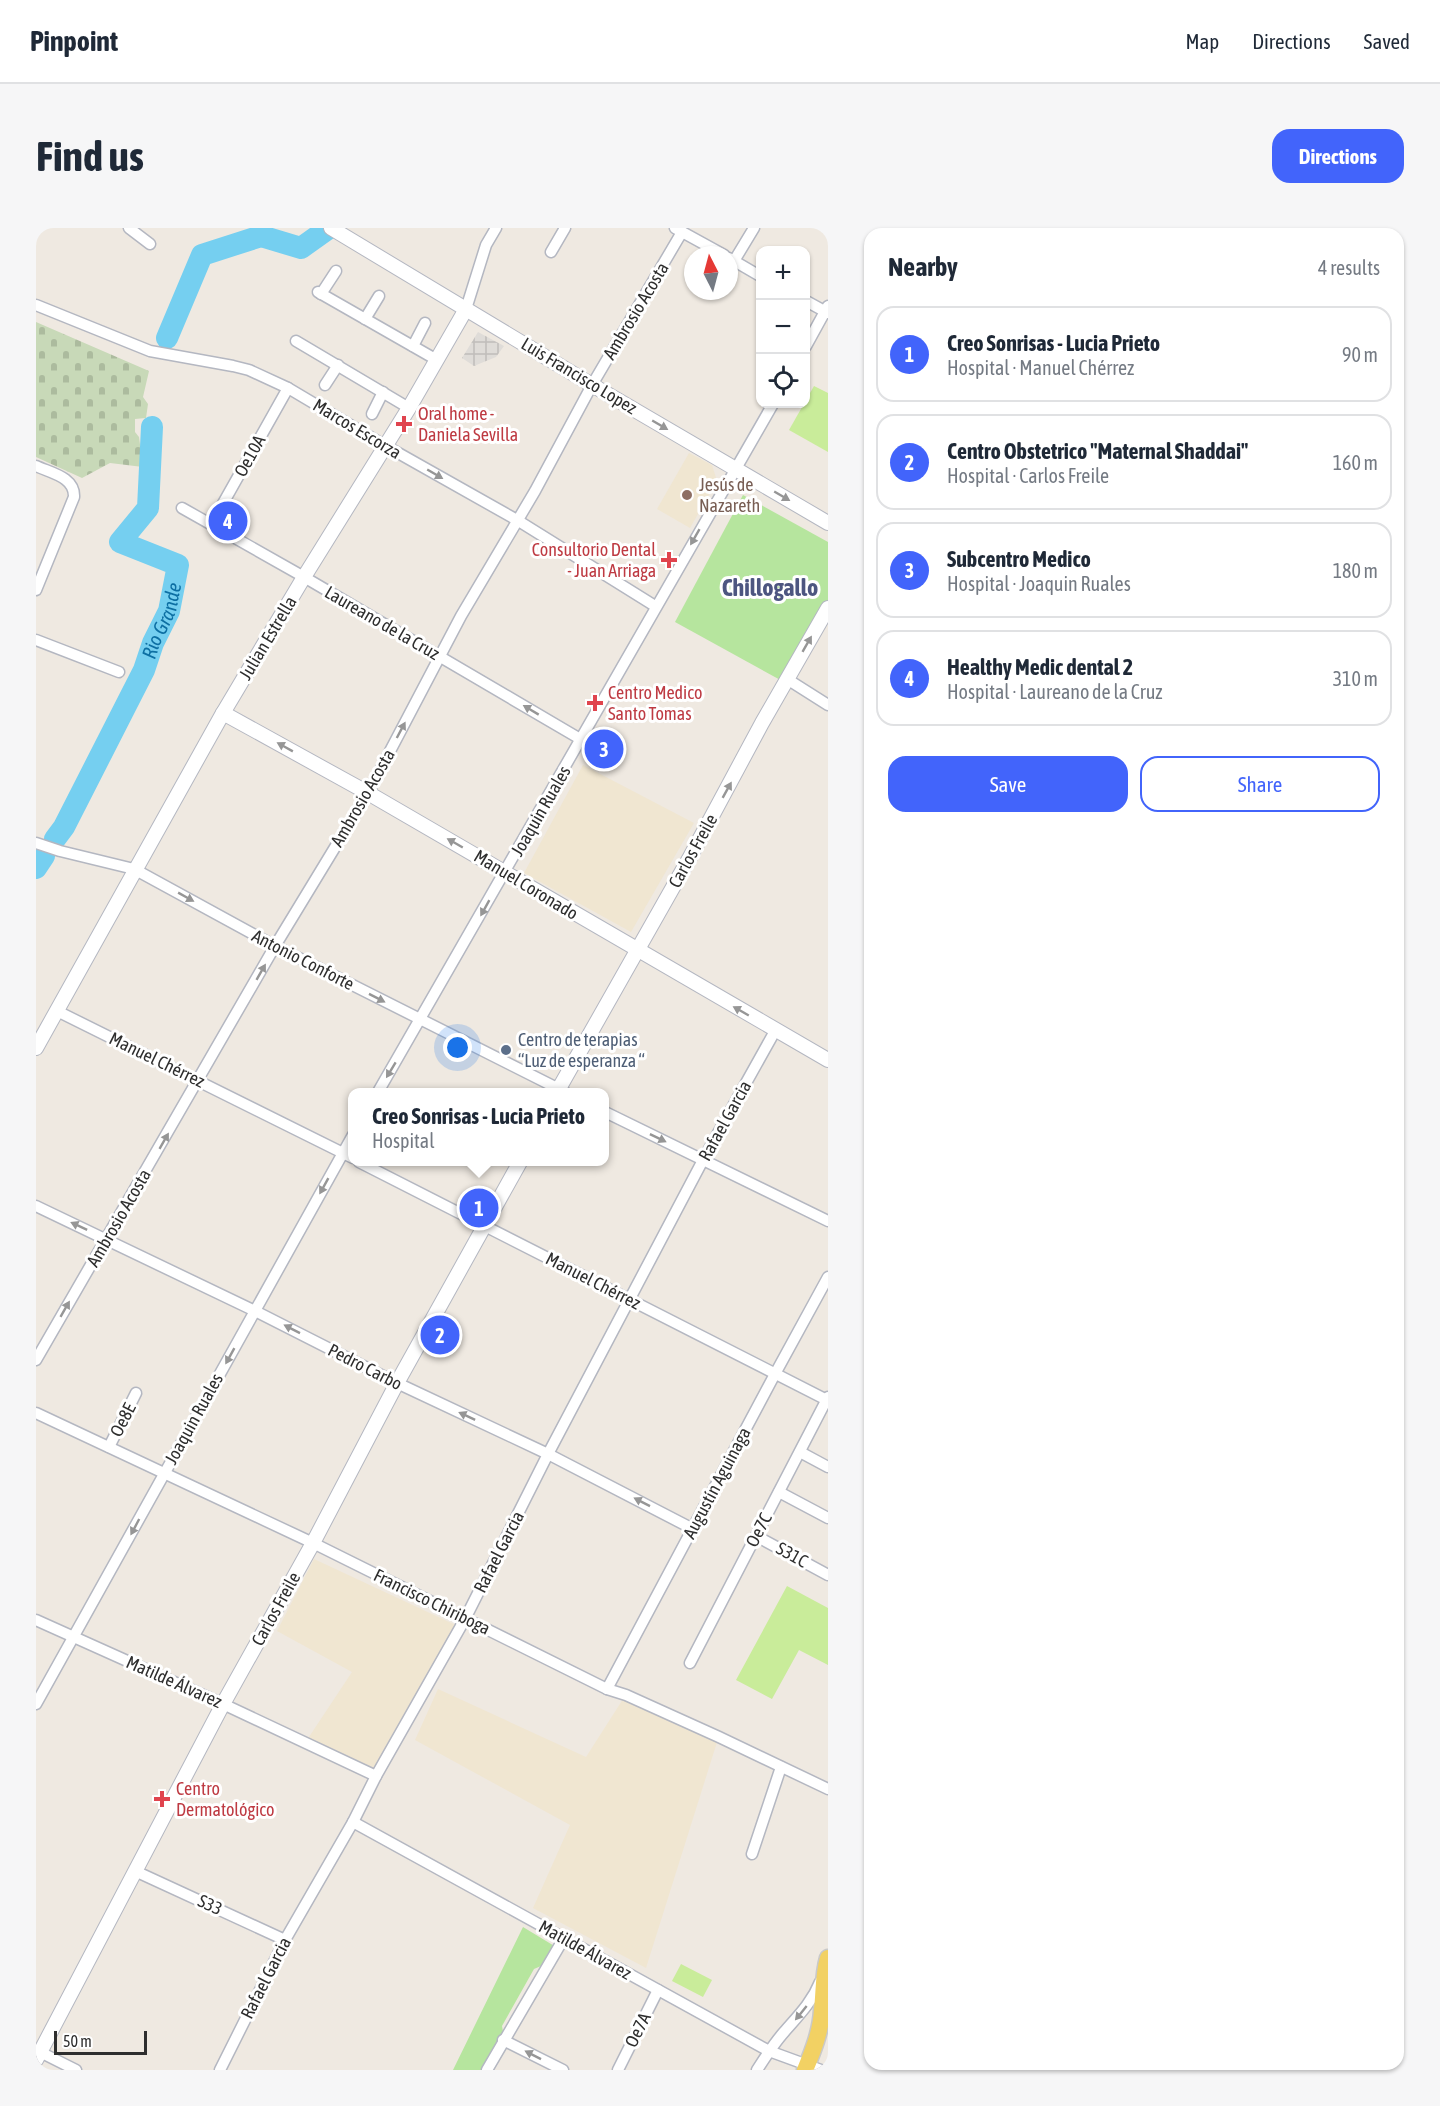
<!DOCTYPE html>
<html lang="en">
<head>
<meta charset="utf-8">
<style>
  :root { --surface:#fff; --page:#f6f6f7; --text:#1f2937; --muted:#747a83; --line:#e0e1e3; --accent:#4264fb }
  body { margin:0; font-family:"Asap Condensed",sans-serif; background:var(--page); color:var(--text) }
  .controls { position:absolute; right:18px; top:18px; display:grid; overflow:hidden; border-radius:12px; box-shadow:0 2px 4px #0004 }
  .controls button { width:54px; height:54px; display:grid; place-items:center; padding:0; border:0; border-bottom:2px solid var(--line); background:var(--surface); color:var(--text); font:30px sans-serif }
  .compass { position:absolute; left:648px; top:18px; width:54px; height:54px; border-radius:50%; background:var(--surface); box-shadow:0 2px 4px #0004; rotate:354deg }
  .scale { position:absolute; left:18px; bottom:15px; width:93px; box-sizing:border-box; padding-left:6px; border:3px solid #2e2e2e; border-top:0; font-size:16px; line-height:21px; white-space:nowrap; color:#2e2e2e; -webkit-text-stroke:4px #fff; paint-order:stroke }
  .you { position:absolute; left:422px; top:820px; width:21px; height:21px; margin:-15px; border:4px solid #fff; border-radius:50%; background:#1a73e8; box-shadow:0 0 0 9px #1a73e833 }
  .badge { display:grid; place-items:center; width:39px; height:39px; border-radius:50%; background:var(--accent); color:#fff; font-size:20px; font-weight:700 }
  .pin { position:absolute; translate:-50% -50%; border:3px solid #fff; box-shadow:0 2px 6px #0006 }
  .popup { position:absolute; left:312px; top:860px; width:261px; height:78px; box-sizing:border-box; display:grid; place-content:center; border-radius:12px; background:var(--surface); filter:drop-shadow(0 2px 4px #0005); font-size:20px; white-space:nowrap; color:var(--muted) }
  .popup b { font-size:22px; color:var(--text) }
  .popup::after { content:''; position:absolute; left:50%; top:100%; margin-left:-12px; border:12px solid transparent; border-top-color:var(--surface) }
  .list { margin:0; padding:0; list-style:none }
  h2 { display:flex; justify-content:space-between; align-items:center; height:78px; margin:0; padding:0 24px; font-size:26px }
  h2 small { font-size:20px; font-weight:400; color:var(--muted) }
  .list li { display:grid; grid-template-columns:39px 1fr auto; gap:18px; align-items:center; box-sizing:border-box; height:96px; margin:0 12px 12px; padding:0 12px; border:2px solid var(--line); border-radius:18px }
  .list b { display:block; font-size:22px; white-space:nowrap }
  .list p { margin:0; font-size:20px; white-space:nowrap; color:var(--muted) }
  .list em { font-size:20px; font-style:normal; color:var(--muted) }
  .actions { display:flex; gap:12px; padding:18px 24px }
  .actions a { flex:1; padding:14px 0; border:2px solid var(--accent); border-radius:18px; text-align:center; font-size:21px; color:var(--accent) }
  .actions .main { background:var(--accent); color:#fff }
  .icon { flex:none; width:33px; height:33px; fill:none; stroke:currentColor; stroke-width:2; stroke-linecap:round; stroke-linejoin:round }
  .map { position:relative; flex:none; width:792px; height:1842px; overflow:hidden; border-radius:18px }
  header { display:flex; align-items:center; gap:36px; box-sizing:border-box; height:84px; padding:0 30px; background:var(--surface); border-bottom:2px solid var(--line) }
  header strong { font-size:28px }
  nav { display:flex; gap:33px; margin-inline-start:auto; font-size:21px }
  .intro { display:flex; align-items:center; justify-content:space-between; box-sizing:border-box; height:144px; padding:0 36px }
  h1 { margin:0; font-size:42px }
  .button { padding:15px 27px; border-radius:18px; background:var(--accent); color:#fff; font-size:21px; font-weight:700 }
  main { display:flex; gap:36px; padding:0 36px }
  aside { flex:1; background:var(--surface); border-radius:18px; box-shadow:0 2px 4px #0004 }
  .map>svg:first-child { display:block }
  .education { fill:#f0e6d1 }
  .green { fill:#b6e59e }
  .cemetery { fill:url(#cemetery-stones) }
  .pitch { fill:#c9ec9a }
  .plaza { fill:url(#plaza-grid) }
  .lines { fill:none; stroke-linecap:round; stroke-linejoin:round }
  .river { stroke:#75cff0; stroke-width:22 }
  .minor-casing { stroke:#b4b7c1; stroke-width:13 }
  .tertiary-casing { stroke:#b4b7c1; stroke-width:16 }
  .primary-casing { stroke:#c9c9c9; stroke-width:19 }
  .minor { stroke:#fff; stroke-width:10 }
  .tertiary { stroke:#fff; stroke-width:14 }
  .primary { stroke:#f2d163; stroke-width:16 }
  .oneway { fill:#969696 }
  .health-dot { fill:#e0444e; stroke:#fff; stroke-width:2 }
  .education-dot { fill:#8d6e63; stroke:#fff; stroke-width:2 }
  .service-dot { fill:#5c6f8a; stroke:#fff; stroke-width:2 }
  .labels { text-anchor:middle; stroke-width:6; stroke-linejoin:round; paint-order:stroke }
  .street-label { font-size:18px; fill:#2e2e2e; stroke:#fff }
  .health-label { font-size:18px; fill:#be3a42; stroke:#fff; text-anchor:start }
  .education-label { font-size:18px; fill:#785e54; stroke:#fff; text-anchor:start }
  .service-label { font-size:18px; fill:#4e5e75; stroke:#fff; text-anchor:start }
  .water-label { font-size:20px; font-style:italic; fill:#0d6fa3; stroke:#fff }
  .district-label { font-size:24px; font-weight:bold; fill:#4d5680; stroke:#fff }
</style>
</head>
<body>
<header>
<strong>Pinpoint</strong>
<nav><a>Map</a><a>Directions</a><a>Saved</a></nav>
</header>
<div class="intro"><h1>Find us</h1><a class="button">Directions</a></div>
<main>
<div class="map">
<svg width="792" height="1842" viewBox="0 0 792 1842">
  <defs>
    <pattern id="cemetery-stones" width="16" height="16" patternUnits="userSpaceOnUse" patternTransform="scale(1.5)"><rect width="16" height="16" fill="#c8d9b8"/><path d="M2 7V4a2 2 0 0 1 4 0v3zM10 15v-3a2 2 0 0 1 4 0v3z" fill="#acbb9e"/></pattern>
    <pattern id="plaza-grid" width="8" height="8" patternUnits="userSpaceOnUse" patternTransform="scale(1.5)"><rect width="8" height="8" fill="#dfdcd8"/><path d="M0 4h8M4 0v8" fill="none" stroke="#c0bdba"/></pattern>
  </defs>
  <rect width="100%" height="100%" fill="#efe9e1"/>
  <g class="education">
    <polygon points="653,225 676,237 681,253 654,300 621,281"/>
    <polygon points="547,537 658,595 595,704 488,645"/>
    <polygon points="278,1331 426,1400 345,1547 271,1512 316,1444 241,1403"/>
    <polygon points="402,1461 550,1529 589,1468 682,1511 610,1740 497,1680 534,1597 379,1512"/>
  </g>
  <g class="green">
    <polygon points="707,267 792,314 792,372 748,454 639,394"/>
    <polygon points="487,1699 520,1719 512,1735 498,1741 466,1798 470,1820 457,1842 417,1842"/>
  </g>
  <polygon class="cemetery" points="0,94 113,143 107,169 112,176 110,190 99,191 99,204 103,209 107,239 74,235 46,250 0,229"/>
  <g class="pitch">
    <polygon points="778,158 792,165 792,224 753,202"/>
    <polygon points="751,1358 792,1380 792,1437 763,1422 736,1471 700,1452"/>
    <polygon points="645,1736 676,1752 667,1769 636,1753"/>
  </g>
  <polygon class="plaza" points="442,104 468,118 460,129 438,138 426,130"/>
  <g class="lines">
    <g class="river">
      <polyline points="131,110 166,27 225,8 265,20 293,0"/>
      <path id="s1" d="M 19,611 L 28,599 L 108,442 L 117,415 L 133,383 L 142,337 L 84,314 L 112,280 L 116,199"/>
      <polyline points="0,640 8,628"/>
    </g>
    <g class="minor-casing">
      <g id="minor">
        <polyline points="93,0 114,16"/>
        <polyline points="639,0 688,27"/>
        <polyline points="515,24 529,0"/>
        <polyline points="693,30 724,48"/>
        <polyline points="698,33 718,0"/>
        <polyline points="282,64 401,132"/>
        <polyline points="285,66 300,43"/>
        <polyline points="770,73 792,85"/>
        <polyline points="0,77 114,123 197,138 213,142 252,160 348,217 481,292 619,378"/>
        <polyline points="430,81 450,17 460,0"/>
        <polyline points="329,91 343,68"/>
        <polyline points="260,113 373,180"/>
        <polyline points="377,118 389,95"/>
        <polyline points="770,118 792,78"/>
        <polyline points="289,157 302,137"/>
        <polyline points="336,186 347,164"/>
        <path d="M 0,238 C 15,245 39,249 38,269 L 0,362"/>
        <polyline points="146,280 268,349 546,512"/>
        <polyline points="176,295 252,160"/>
        <polyline points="0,412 83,444"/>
        <polyline points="751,451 792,477"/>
        <polyline points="0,615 24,623 98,641 239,718 529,864"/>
        <polyline points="21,783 317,930"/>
        <polyline points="342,864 737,176"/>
        <polyline points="569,884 792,993"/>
        <polyline points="323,934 791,1172"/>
        <polyline points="0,978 219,1083 361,1155 512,1226 657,1301"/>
        <polyline points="0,1132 239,718 332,565 425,388 499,263 556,157 646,4"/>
        <polyline points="0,1185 277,1315 571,1461 590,1467 683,1509 792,1561"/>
        <polyline points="73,1219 100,1165"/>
        <polyline points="764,1224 792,1239"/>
        <polyline points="743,1264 792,1290"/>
        <polyline points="720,1308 792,1347"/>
        <polyline points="0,1392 187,1476 340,1548"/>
        <polyline points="654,1435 792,1169"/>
        <polyline points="571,1461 739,1146 792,1049"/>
        <polyline points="0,1476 317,907"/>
        <polyline points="317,1594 733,1823 785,1842"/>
        <polyline points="716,1626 745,1539"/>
        <polyline points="99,1643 249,1712"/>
        <polyline points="467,1812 527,1842"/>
        <polyline points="0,1822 40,1842"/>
        <polyline points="184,1842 249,1712 317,1594 340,1548 429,1391 512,1226 667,932 739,803"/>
        <polyline points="451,1842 528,1710"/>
        <polyline points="582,1842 622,1762"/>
        <path d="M 721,1842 C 730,1828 738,1815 749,1803 C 763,1787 776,1774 784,1754"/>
      </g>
    </g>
    <g class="tertiary-casing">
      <g id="tertiary">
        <polyline points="295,0 556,157 792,295"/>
        <polyline points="187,485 332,565 792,832"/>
        <polyline points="0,820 187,485 268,349 373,180 430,81"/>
        <polyline points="521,864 653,631 726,495 792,380"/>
        <polyline points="0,1832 187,1476 277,1315 361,1155 484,934"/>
      </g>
    </g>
    <g class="primary-casing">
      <path id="primary" d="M 769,1842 C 777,1823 785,1803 786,1782 C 788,1764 787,1747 792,1730"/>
    </g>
    <use href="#minor" class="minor"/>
    <use href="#tertiary" class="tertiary"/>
    <use href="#primary" class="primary"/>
  </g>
  <defs><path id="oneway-solid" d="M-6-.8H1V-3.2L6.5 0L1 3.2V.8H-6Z" transform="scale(1.5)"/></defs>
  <g class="oneway">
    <use href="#oneway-solid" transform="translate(624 197) rotate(30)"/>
    <use href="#oneway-solid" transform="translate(399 246) rotate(30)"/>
    <use href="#oneway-solid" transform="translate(746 268) rotate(30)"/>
    <use href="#oneway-solid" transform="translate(659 309) rotate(120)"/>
    <use href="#oneway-solid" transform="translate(771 416) rotate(-60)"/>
    <use href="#oneway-solid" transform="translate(495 482) rotate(-149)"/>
    <use href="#oneway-solid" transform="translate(365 502) rotate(-62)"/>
    <use href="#oneway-solid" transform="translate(249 519) rotate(-151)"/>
    <use href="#oneway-solid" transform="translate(691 562) rotate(-61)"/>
    <use href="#oneway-solid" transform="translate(419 615) rotate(-150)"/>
    <use href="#oneway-solid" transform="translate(150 669) rotate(29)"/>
    <use href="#oneway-solid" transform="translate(449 680) rotate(119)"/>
    <use href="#oneway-solid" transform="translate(225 744) rotate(-60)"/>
    <use href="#oneway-solid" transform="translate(341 770) rotate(27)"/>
    <use href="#oneway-solid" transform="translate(705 783) rotate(-150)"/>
    <use href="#oneway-solid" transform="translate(355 842) rotate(121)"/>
    <use href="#oneway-solid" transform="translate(622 910) rotate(26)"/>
    <use href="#oneway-solid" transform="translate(128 913) rotate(-60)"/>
    <use href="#oneway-solid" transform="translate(288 958) rotate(119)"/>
    <use href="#oneway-solid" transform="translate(43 998) rotate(-155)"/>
    <use href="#oneway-solid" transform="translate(29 1081) rotate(-60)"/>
    <use href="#oneway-solid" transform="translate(256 1101) rotate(-153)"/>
    <use href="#oneway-solid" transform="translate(194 1128) rotate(119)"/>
    <use href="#oneway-solid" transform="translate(431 1188) rotate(-155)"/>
    <use href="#oneway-solid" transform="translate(606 1274) rotate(-153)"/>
    <use href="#oneway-solid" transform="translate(99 1299) rotate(118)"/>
    <use href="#oneway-solid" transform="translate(765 1785) rotate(129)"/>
    <use href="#oneway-solid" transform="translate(497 1827) rotate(-153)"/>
  </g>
  <g class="health-dot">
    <path d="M365 187h6v6h6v6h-6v6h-6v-6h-6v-6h6z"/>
    <path d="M630 323h6v6h6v6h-6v6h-6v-6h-6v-6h6z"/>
    <path d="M556 466h6v6h6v6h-6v6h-6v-6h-6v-6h6z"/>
    <path d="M123 1562h6v6h6v6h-6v6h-6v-6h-6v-6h6z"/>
  </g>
  <circle class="education-dot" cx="651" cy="267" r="6"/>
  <circle class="service-dot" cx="470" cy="822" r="6"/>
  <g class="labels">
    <g class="street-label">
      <text transform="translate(600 83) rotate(-59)" y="6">Ambrosio Acosta</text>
      <text transform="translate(543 148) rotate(31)" y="6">Luis Francisco Lopez</text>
      <text transform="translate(321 201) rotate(31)" y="6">Marcos Escorza</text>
      <text transform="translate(214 228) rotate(-61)" y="6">Oe10A</text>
      <text transform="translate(346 395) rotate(30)" y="6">Laureano de la Cruz</text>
      <text transform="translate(232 410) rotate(-59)" y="6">Julian Estrella</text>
      <text transform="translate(327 570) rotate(-60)" y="6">Ambrosio Acosta</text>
      <text transform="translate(505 583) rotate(-60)" y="6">Joaquin Ruales</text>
      <text transform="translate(657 623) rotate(-61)" y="6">Carlos Freile</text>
      <text transform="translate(490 657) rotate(31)" y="6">Manuel Coronado</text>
      <text transform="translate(267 732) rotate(27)" y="6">Antonio Conforte</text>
      <text transform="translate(121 832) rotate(26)" y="6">Manuel Chérrez</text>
      <text transform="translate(689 893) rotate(-61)" y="6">Rafael Garcia</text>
      <text transform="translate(83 990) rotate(-60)" y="6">Ambrosio Acosta</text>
      <text transform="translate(557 1053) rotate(27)" y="6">Manuel Chérrez</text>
      <text transform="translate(329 1139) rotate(27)" y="6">Pedro Carbo</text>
      <text transform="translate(158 1191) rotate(-61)" y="6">Joaquin Ruales</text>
      <text transform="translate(87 1192) rotate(-63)" y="6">Oe8E</text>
      <text transform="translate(681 1255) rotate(-62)" y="6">Augustín Aguinaga</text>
      <text transform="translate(723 1302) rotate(-63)" y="6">Oe7C</text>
      <text transform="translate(463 1324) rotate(-63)" y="6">Rafael Garcia</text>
      <text transform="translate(756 1327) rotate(29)" y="6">S31C</text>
      <text transform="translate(396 1374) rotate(26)" y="6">Francisco Chiriboga</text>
      <text transform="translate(240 1381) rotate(-61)" y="6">Carlos Freile</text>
      <text transform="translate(138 1454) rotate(24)" y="6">Matilde Álvarez</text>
      <text transform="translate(174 1677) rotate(25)" y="6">S33</text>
      <text transform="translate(549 1722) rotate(29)" y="6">Matilde Álvarez</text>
      <text transform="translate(230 1750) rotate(-63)" y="6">Rafael Garcia</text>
      <text transform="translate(602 1802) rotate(-64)" y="6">Oe7A</text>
    </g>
    <g class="health-label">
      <text x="382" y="192">Oral home -<tspan x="382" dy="21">Daniela Sevilla</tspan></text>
      <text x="620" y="328" text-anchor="end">Consultorio Dental<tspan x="620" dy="21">- Juan Arriaga</tspan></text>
      <text x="572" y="471">Centro Medico<tspan x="572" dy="21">Santo Tomas</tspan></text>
      <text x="140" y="1567">Centro<tspan x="140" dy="21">Dermatológico</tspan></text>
    </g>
    <g class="education-label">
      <text x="663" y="263">Jesús de<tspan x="663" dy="21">Nazareth</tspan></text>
    </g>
    <g class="service-label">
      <text x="482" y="818">Centro de terapias<tspan x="482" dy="21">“Luz de esperanza “</tspan></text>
    </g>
    <g class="water-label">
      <text dy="7" stroke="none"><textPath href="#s1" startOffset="244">Rio Grande</textPath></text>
    </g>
    <g class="district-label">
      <text x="734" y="368">Chillogallo</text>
    </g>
  </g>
</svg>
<div class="controls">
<button>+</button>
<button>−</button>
<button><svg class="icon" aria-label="locate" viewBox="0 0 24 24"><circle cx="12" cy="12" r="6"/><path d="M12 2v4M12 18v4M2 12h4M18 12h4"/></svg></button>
</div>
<svg class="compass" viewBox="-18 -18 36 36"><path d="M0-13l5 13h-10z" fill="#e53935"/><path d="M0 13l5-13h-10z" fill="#747a83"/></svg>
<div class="scale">50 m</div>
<div class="you"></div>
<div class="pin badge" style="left:443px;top:980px">1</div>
<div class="popup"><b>Creo Sonrisas - Lucia Prieto</b>Hospital</div>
<div class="pin badge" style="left:404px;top:1107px">2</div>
<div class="pin badge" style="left:568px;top:521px">3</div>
<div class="pin badge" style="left:192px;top:293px">4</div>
</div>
<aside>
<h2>Nearby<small>4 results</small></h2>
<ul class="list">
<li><span class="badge">1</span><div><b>Creo Sonrisas - Lucia Prieto</b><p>Hospital · Manuel Chérrez</p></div><em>90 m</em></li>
<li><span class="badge">2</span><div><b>Centro Obstetrico &quot;Maternal Shaddai&quot;</b><p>Hospital · Carlos Freile</p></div><em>160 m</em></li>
<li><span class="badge">3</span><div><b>Subcentro Medico</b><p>Hospital · Joaquin Ruales</p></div><em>180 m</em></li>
<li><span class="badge">4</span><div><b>Healthy Medic dental 2</b><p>Hospital · Laureano de la Cruz</p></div><em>310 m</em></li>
</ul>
<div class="actions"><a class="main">Save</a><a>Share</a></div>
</aside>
</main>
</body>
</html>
